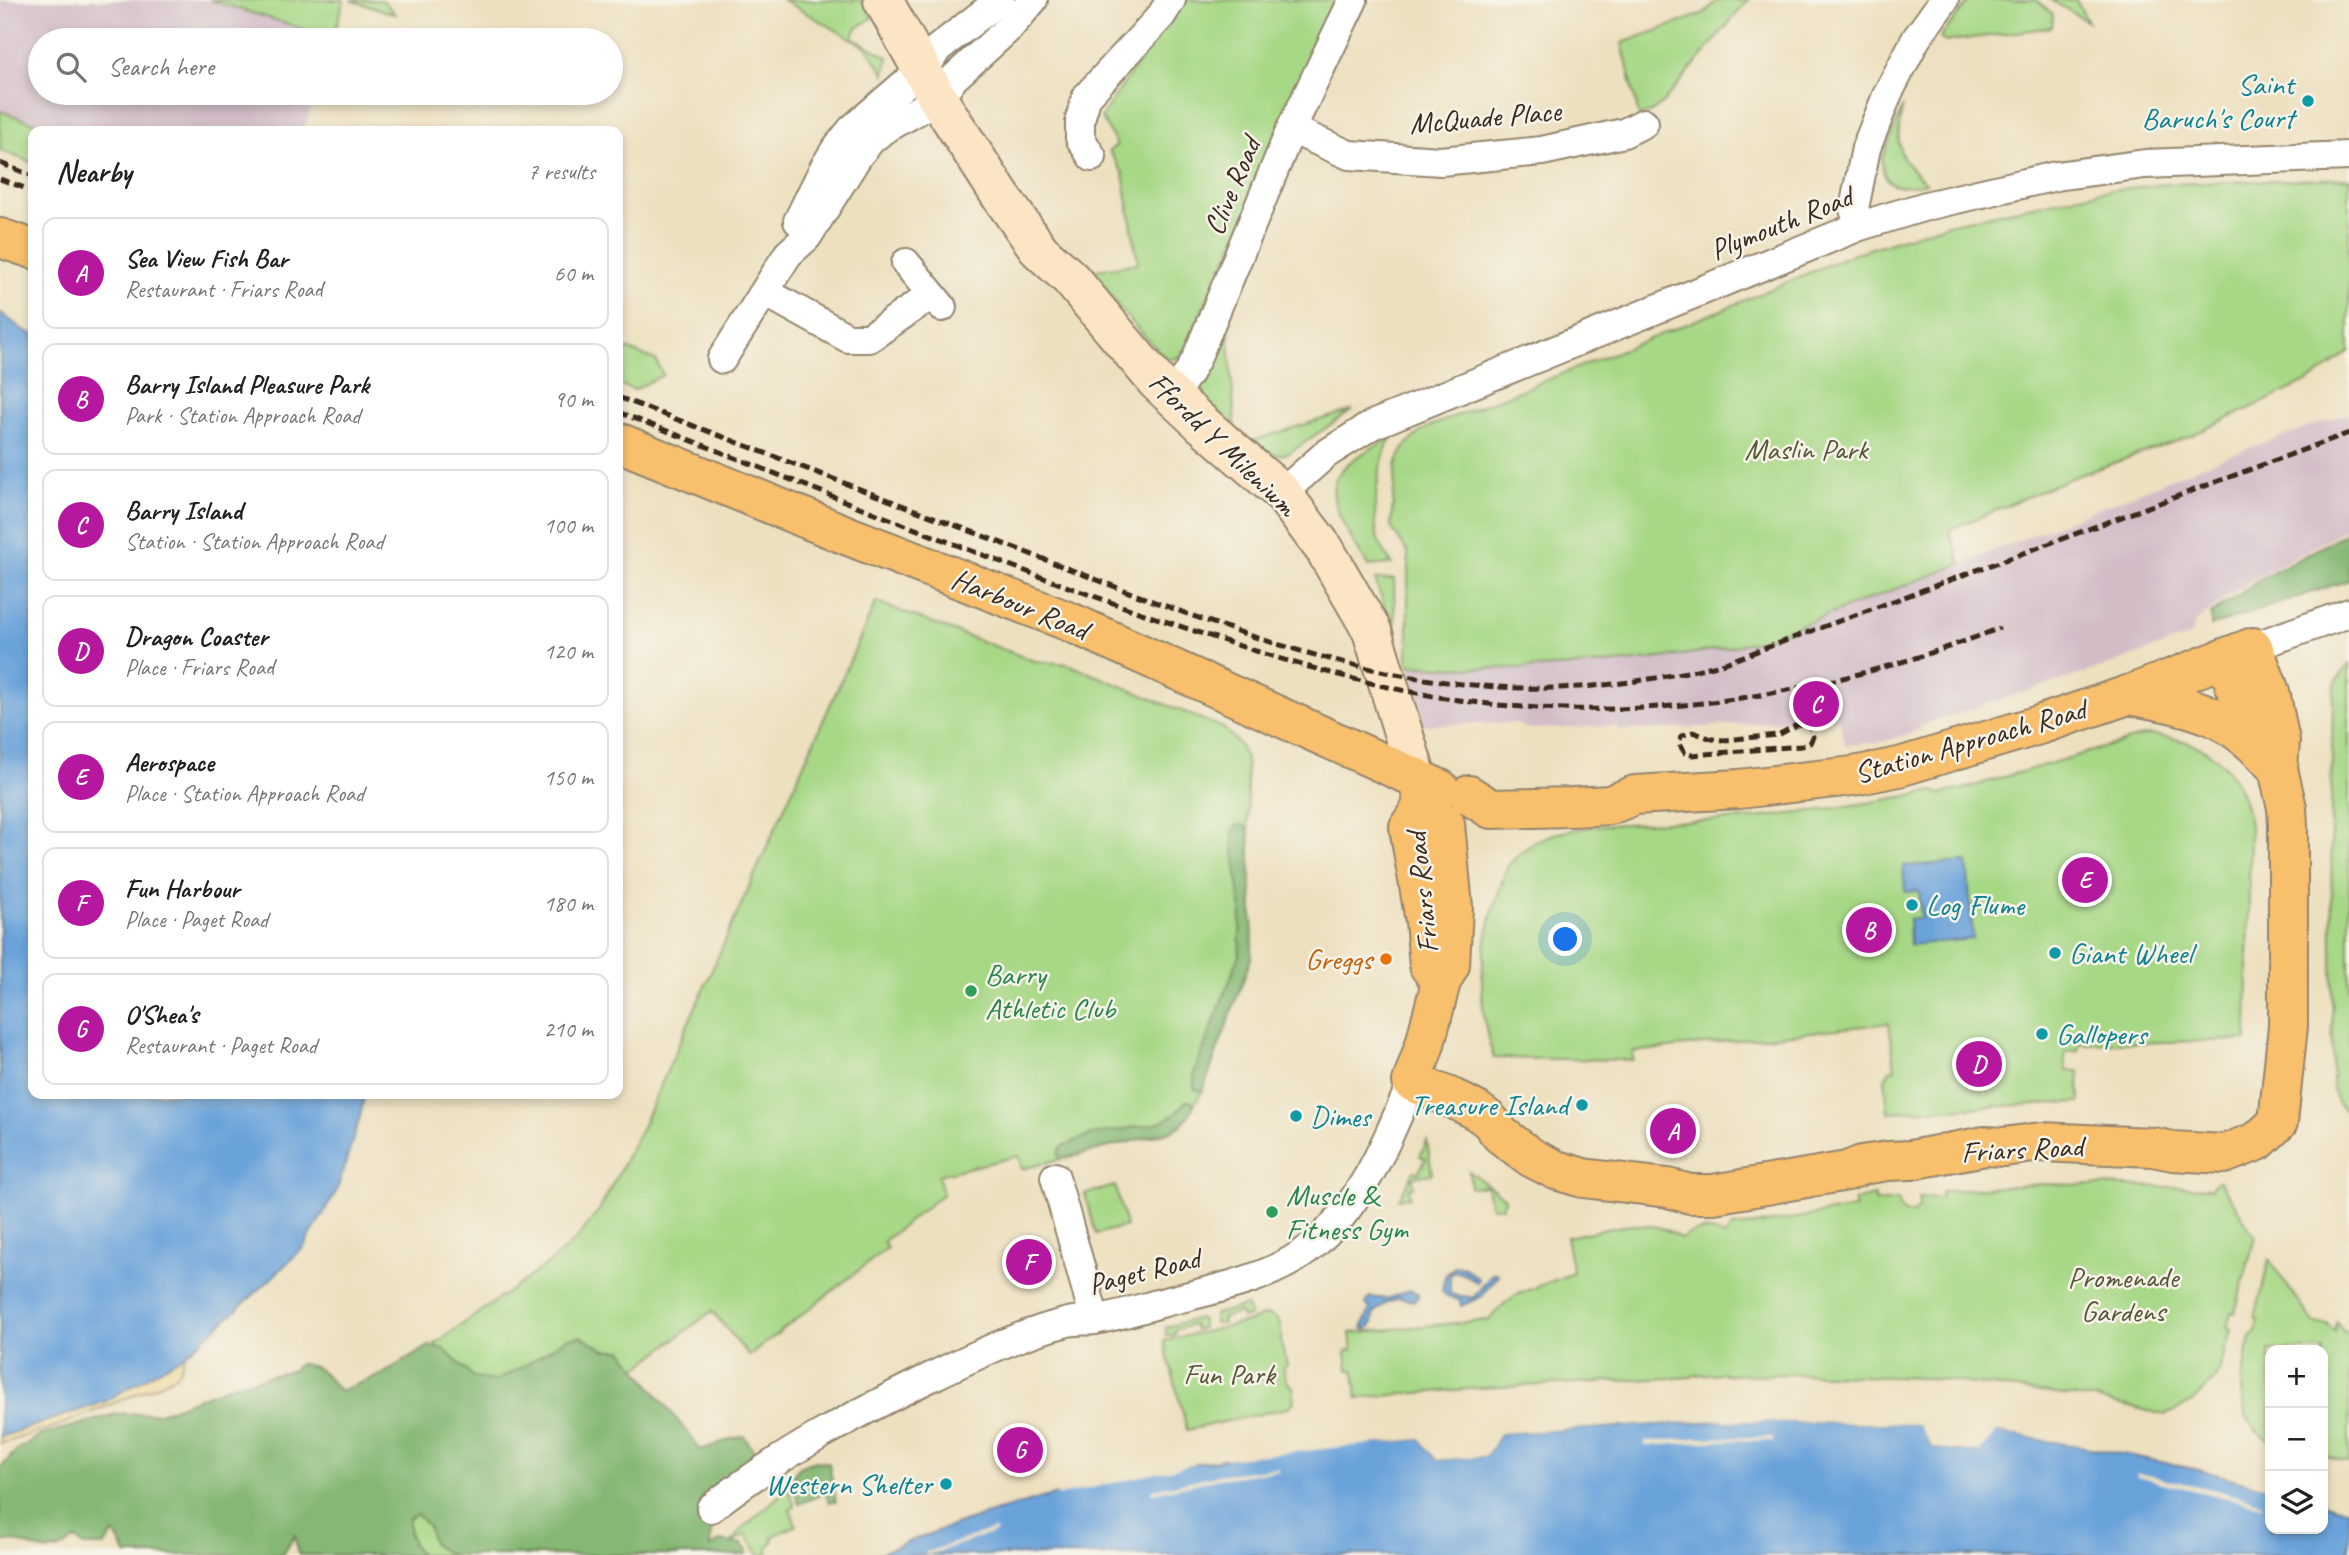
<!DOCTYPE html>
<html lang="en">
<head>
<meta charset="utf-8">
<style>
  :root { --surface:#fff; --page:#f6f6f6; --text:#202124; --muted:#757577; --line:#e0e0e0; --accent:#b5179e }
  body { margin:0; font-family:Caveat,sans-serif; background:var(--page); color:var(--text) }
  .controls { position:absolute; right:21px; bottom:21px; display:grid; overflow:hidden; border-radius:14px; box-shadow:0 4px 10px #0003 }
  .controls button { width:63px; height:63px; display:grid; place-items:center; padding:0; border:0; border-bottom:2px solid var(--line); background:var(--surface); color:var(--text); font:35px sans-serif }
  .you { position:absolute; left:1566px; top:940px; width:24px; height:24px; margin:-18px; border:5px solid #fff; border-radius:50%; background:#1a73e8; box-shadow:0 0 0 10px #1a73e833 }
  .badge { display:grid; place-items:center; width:46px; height:46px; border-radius:50%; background:var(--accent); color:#fff; font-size:23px; font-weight:700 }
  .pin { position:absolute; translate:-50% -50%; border:4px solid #fff; box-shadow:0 2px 7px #0006 }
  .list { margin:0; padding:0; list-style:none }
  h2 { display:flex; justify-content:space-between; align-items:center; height:91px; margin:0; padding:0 28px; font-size:30px }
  h2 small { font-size:23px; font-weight:400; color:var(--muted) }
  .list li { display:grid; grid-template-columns:46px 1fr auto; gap:21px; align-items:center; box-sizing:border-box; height:112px; margin:0 14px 14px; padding:0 14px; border:2px solid var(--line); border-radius:14px }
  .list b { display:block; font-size:26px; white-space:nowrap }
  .list p { margin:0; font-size:23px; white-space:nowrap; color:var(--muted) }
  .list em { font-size:23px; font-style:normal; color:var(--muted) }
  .icon { flex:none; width:38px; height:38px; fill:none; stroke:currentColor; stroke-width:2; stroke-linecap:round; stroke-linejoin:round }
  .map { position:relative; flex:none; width:2349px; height:1555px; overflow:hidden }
  .search { position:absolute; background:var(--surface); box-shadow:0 4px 10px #0003; left:28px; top:28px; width:595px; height:77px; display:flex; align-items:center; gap:18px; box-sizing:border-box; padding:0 24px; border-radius:38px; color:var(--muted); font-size:26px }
  .panel { position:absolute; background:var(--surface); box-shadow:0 4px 10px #0003; left:28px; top:126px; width:595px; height:973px; border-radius:14px }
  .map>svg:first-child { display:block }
  .industrial { fill:#d2bdc7 }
  .green { fill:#a7d886; stroke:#718152; stroke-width:2 }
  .forest { fill:#85b873; stroke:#607148; stroke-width:2 }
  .sand { fill:#eeda9e; stroke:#94825e; stroke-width:2 }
  .water { fill:#6ba3da; stroke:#53667c; stroke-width:2 }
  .pier { fill:#ede0bf }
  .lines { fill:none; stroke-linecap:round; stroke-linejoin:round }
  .street-casing { stroke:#94856e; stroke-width:32 }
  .secondary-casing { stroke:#94856e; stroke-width:42 }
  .primary-casing { stroke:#94856e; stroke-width:42 }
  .street { stroke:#fff; stroke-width:28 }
  .secondary { stroke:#fce5c4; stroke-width:38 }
  .primary { stroke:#f8bf6c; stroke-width:38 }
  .rail { stroke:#3b2a1e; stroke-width:5; stroke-dasharray:10 5; stroke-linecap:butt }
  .culture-dot { fill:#0f9aa8; stroke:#f7f3e8; stroke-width:2.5 }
  .food-dot { fill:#e8710a; stroke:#f7f3e8; stroke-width:2.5 }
  .leisure-dot { fill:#2e9e5b; stroke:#f7f3e8; stroke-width:2.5 }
  .labels { text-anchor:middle; stroke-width:5; stroke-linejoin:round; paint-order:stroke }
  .culture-label { font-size:30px; fill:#0d838f; stroke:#f7f3e8; text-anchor:start }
  .street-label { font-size:30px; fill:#3b2a1e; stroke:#f7f3e8 }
  .park-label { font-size:30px; fill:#565638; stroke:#f7f3e8 }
  .food-label { font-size:30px; fill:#c56008; stroke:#f7f3e8; text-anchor:end }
  .leisure-label { font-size:30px; fill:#27864d; stroke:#f7f3e8; text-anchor:start }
</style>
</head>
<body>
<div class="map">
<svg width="2349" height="1555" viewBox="0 0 2349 1555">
  <rect width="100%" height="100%" fill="#f7f3e8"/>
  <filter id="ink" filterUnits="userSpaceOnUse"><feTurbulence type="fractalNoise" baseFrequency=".0143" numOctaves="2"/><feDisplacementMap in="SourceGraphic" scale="14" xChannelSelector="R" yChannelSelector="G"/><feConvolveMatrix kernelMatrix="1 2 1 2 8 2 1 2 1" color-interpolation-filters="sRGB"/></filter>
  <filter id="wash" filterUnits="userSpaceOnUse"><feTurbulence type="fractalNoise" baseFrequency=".00686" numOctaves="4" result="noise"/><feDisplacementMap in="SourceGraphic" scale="28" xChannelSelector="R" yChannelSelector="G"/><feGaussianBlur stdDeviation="1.57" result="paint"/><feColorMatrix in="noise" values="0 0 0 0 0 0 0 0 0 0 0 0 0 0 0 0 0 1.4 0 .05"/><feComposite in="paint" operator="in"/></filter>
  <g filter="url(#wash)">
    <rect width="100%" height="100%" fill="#ede0bf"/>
    <g class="industrial">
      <polygon points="0,0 210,0 333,38 332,40 40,40 40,93 316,93 304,131 58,131 0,111"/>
      <polygon points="2349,413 2349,527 2236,590 2195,623 2191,635 2107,666 1928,723 1909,734 1880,742 1846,745 1838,718 1670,729 1618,730 1617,726 1529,729 1515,723 1419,725 1408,665 1460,668 1531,667 1694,654 1762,640 1961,564 2235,453"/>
    </g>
    <g class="green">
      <polygon points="210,0 344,0 333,38"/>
      <polygon points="350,0 383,0 395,14"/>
      <polygon points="783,0 863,0 872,18 857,28 852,37 888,57 885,74 866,47"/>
      <polygon points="1181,0 1346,0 1181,356 1175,359 1166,359 1130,321 1092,271 1138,263 1123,173 1109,151 1117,145 1101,117"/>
      <polygon points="1718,0 1748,0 1662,104 1651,112 1639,116 1622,43 1703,14"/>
      <polygon points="1970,0 2036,0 2053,14 2052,27 1945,42 1940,37"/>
      <polygon points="2051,0 2076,0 2088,22"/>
      <path d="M 1903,106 C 1895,144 1895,156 1926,183 C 1902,189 1882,190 1882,159 Z"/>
      <polygon points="0,111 58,131 33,131 33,163 0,150"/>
      <path d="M 2349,178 L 2349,352 L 2313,379 L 2188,437 L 2071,478 L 1949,530 L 1961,564 L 1762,640 C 1647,666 1525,673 1408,665 L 1408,553 L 1391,527 L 1396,466 C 1401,448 1411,439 1426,428 L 1724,309 L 1853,254 L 1948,224 L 2103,191 L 2167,184 Z"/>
      <polygon points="1219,323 1228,326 1235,425 1203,398 1200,386 1194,385"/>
      <polygon points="618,346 656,360 663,375 634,390 618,384"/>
      <path d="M 1352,410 L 1289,453 C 1273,458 1265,450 1254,440 Z"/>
      <path d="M 1392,437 C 1378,459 1371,513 1378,539 C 1381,547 1387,556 1392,564 L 1368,566 C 1356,544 1321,499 1338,475 C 1349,458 1375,447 1392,437 Z"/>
      <polygon points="1394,579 1395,637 1375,580"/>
      <polygon points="876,602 1034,661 1068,664 1223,728 1239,744 1246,759 1252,917 1251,958 1203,1090 1181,1126 1168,1132 1022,1169 1018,1156 938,1175 943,1194 883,1242 887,1248 749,1356 712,1311 612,1387 486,1408 435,1344 549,1263 576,1240 600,1209 643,1125"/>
      <polygon points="2349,664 2349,1115 2337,1102 2333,1090 2331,814 2333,696 2336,682"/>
      <path d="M 2147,735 C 2207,738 2241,767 2250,826 L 2247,1040 L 2079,1044 L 2078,1051 L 2065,1052 L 2066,1071 L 2079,1071 L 2080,1102 L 1888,1112 L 1885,1078 L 1890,1070 L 1895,1069 L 1889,1023 L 1633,1052 L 1633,1060 L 1494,1058 C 1475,1005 1480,943 1499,891 C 1502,884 1504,873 1508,866 C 1513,859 1524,850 1531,844 C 1568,818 1696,823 1745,819 C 1809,813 1871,803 1934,791 L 1940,794 L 1963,789 Z"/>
      <polygon points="1427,1141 1432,1174 1412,1177 1414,1187 1409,1188 1410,1197 1399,1199 1414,1171 1418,1173 1426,1159 1420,1156"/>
      <polygon points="1469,1171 1504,1197 1505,1200 1502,1207 1492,1207 1490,1204 1487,1186 1471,1188"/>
      <path d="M 2217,1181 L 2220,1181 L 2255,1237 L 2235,1313 L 2231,1312 L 2227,1327 L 2231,1329 L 2220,1369 L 2214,1380 L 2192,1402 L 2166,1415 L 2095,1399 L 1927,1378 L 1793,1374 L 1724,1375 L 1723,1373 L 1695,1375 L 1692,1377 L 1481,1388 L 1357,1398 L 1354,1370 L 1348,1370 L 1346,1351 L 1352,1350 L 1350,1333 L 1489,1320 L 1504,1304 L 1516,1295 L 1573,1273 L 1566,1237 C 1603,1231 1649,1212 1681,1239 C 1695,1228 1709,1228 1725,1236 L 1732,1227 L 1755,1225 L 1855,1208 L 1855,1200 L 1875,1196 L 1875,1202 L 1898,1200 L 1899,1208 L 1905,1213 L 1914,1213 L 1919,1207 L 1919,1198 L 1941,1197 L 1942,1191 L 2043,1184 L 2211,1188 Z"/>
      <polygon points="1115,1186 1126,1226 1096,1234 1085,1194"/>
      <path d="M 2269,1260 L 2314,1323 L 2327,1324 L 2335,1332 L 2337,1321 L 2344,1333 L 2349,1330 L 2349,1463 L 2323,1455 L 2323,1350 L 2270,1350 L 2270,1440 C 2229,1422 2243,1367 2252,1334 L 2255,1334 L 2258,1319 L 2255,1318 Z"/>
      <polygon points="1247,1306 1250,1316 1242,1318 1240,1313 1222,1318 1223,1323 1215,1323 1214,1314"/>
      <path d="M 1265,1315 C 1281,1315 1282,1328 1281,1341 C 1281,1348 1286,1358 1287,1365 L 1283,1367 L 1287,1382 L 1293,1387 L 1294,1402 L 1287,1408 L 1187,1430 L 1164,1341 L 1251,1321 Z"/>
      <polygon points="1199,1318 1202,1320 1202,1328 1195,1330 1193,1325 1175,1330 1175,1335 1166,1335 1166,1327"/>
      <polygon points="788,1488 795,1507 790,1509 796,1525 772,1537 773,1541 768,1548 768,1555 758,1554 746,1534 732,1542 743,1528"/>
      <path d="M 417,1513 L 429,1528 L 433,1544 L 450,1555 L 421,1555 C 411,1545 408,1533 409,1519 Z"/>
    </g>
    <g class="forest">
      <polygon points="2349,532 2349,580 2211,626 2211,614 2261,579"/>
      <polygon points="1237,825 1243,825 1249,830 1253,938 1251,958 1203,1090 1198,1091 1194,1088 1194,1073 1239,956 1241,909 1233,842 1233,830"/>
      <path d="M 1186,1101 L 1190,1101 L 1194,1105 C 1188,1119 1182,1126 1168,1132 L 1061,1159 L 1058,1154 L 1062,1146 L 1091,1135 L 1159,1123 L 1174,1115 Z"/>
      <path d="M 581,1336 L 605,1350 L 622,1350 L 701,1450 L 731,1439 L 744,1436 L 762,1463 L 712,1516 L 710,1548 L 720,1541 L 742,1544 L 747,1551 L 746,1555 L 450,1555 L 433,1544 L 429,1528 L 417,1514 L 409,1519 C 408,1533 411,1545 421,1555 L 300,1555 L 297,1551 L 295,1535 L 283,1555 L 127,1555 L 114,1533 L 104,1546 L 83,1546 L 76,1539 C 70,1542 63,1549 56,1550 C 36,1554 19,1536 0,1542 L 0,1468 L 18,1449 L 41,1435 L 117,1414 L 160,1413 L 230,1386 L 293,1370 L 299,1364 C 321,1365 326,1375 339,1391 L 381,1375 L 429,1346 L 444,1349 L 473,1377 L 495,1381 L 524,1366 L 567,1338 Z"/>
      <path d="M 818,1461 L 829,1463 L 836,1502 L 829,1502 L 825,1493 L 799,1504 C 790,1482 787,1466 818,1461 Z"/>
    </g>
    <polygon class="sand" points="185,1355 177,1375 156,1386 60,1425 0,1444 0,1372 36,1377"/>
    <g class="water">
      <polygon points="0,312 23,330 33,334 33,1094 365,1094 359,1120 337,1190 303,1248 259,1290 185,1355 104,1402 0,1437"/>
      <polygon points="1967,862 1973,939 1910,945 1909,919 1921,918 1919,891 1905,892 1903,866"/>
      <path d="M 1455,1266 L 1465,1268 L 1479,1279 L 1477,1283 L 1466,1275 L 1455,1271 L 1450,1275 L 1450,1294 C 1457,1296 1466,1296 1473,1298 L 1492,1274 L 1497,1273 L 1498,1276 L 1481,1297 L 1461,1306 L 1460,1300 L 1448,1297 L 1442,1291 L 1445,1276 Z"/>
      <polygon points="1410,1290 1418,1294 1418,1297 1414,1301 1398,1298 1386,1303 1374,1313 1373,1323 1367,1329 1362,1328 1370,1310 1366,1303 1370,1297 1387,1299"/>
      <path d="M 1724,1421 L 1919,1424 L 1932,1448 L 1978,1452 L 1996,1432 C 2089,1447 2180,1463 2270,1488 L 2270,1529 L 2323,1529 L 2323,1503 L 2349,1511 L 2349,1555 L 875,1555 C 981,1511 1109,1476 1224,1459 C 1289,1449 1355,1445 1420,1439 L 1437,1460 L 1486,1456 L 1500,1433 Z"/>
    </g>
    <g class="pier">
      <polygon points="1724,1417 1919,1421 1934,1445 1977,1449 1997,1428 2110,1447 2190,1463 2189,1467 2110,1450 1997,1432 1979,1452 1932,1448 1918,1424 1724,1421"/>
      <polygon points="1692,1419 1692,1422 1500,1433 1486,1456 1437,1460 1420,1439 1226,1459 1225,1455 1421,1435 1439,1456 1483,1453 1499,1430"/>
      <polygon points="1773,1437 1773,1441 1732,1440 1645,1446 1645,1442 1693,1438"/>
      <polygon points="1194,1460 1195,1464 1057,1496 1056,1492"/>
      <polygon points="1278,1468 1278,1471 1217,1479 1152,1493 1151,1490 1217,1475"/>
      <polygon points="2220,1470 2270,1485 2270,1488 2219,1474"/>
      <polygon points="2137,1473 2216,1490 2262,1503 2262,1506 2137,1477"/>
      <polygon points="995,1529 996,1532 928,1555 924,1553"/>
    </g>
  </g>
  <g filter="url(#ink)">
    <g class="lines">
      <g class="street-casing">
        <g id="street">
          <polyline points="1291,129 1349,155 1441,161 1542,151 1624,133 1644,123"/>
          <polyline points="1092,157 1080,138 1080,119 1087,96 1161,16 1171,0"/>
          <polyline points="798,221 824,168 835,150 852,129 902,86 924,71 937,49 1000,0"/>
          <polyline points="1860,226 1854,209 1866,148 1888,93 1916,39 1944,0"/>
          <polyline points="906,263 942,307"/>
          <polyline points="765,292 848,338 869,338 931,295"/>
          <polyline points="722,359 788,254 807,237 858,156 871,140 883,130 938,99 954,78 1009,28 1033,0"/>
          <polyline points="1172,396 1188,374 1196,359 1291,129 1353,0"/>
          <polyline points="1282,493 1326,454 1372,425 1860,226 1926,206 2056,176 2145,164 2349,156"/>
          <polyline points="2253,647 2349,613"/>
          <polyline points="1055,1177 1095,1320"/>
          <path d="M 711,1508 C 779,1454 857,1413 935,1375 C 977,1355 1022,1333 1068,1322 C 1076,1320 1086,1321 1094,1320 C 1117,1316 1139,1309 1161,1303 C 1210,1290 1270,1280 1310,1248 C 1361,1206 1387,1142 1412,1082"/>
        </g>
      </g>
      <g class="secondary-casing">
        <polyline id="secondary" points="883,0 938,99 1000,195 1040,251 1070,278 1157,382 1202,424 1282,493 1325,550 1372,631 1417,778"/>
      </g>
      <g class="primary-casing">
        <g id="primary">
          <polyline points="0,238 33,249"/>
          <polyline points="618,442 851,537 1070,622 1440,789"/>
          <polyline points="2225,658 2258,747"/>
          <path d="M 2128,695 C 2199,708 2229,713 2278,769"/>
          <polyline points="1417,778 1424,804 1445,824 1453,907 1450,965 1441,982 1425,1044 1412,1082 1452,1098 1477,1111 1489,1120 1501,1135 1532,1158 1556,1170 1583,1178 1668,1188 1690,1194 1713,1194 1847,1171 1862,1165 1888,1161 1911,1160 1985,1146 2004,1147 2041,1142 2153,1147 2173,1151 2224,1154 2258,1141 2278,1122 2288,1026 2288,825 2287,808 2278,769 2280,741 2270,692 2253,647 2128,695 2039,725 1899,767 1853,776 1739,789 1635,795 1610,805 1572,807 1491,809 1469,795"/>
          <polyline points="1424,804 1409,827 1425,921 1429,966 1438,978"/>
        </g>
      </g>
      <use href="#street" class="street"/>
      <use href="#secondary" class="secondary"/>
      <use href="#primary" class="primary"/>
      <g class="rail">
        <polyline points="0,163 33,176"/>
        <polyline points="0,179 33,191"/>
        <path d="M 618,397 C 752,448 886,499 1020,550 C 1182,612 1348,684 1523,688 C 1592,690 1659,680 1725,663 L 2349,433"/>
        <path d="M 618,412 C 798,481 977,557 1159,619 C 1273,658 1390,696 1510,706 C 1678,720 1844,689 2000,628"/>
        <polygon points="1805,723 1810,726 1813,737 1810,743 1802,746 1692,755 1685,753 1679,744 1681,736 1693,732 1712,739 1724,740 1778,735 1797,725"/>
      </g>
    </g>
  </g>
  <g class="culture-dot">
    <circle cx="2308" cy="101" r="7"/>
    <circle cx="1912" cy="905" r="7"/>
    <circle cx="2055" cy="953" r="7"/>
    <circle cx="2042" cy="1034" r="7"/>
    <circle cx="1582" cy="1105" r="7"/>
    <circle cx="1296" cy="1116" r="7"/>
    <circle cx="946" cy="1484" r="7"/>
  </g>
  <circle class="food-dot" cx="1386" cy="959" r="7"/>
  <g class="leisure-dot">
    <circle cx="971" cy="991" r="7"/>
    <circle cx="1272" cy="1212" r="7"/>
  </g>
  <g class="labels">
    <g class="culture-label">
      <text x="2294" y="94" text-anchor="end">Saint<tspan x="2294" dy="34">Baruch's Court</tspan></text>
      <text x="1926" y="915">Log Flume</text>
      <text x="2069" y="963">Giant Wheel</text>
      <text x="2056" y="1044">Gallopers</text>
      <text x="1568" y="1115" text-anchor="end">Treasure Island</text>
      <text x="1310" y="1126">Dimes</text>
      <text x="932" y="1494" text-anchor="end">Western Shelter</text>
    </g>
    <g class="street-label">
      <text transform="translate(1485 117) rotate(-5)" y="10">McQuade Place</text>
      <text transform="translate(1232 186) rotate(-67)" y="10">Clive Road</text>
      <text transform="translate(1781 223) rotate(-22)" y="10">Plymouth Road</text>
      <text transform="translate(1223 444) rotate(44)" y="10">Ffordd Y Mileniwm</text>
      <text transform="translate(1020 604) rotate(22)" y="10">Harbour Road</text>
      <text transform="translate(1970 741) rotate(-16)" y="10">Station Approach Road</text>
      <text transform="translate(1422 893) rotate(-96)" y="10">Friars Road</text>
      <text transform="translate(2022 1149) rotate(-3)" y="10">Friars Road</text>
      <text transform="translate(1144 1271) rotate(-14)" y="10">Paget Road</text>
    </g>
    <g class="park-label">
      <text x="1806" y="459">Maslin Park</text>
      <text x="2123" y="1287">Promenade<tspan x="2123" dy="34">Gardens</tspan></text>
      <text x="1229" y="1384">Fun Park</text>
    </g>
    <g class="food-label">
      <text x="1372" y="969">Greggs</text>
    </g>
    <g class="leisure-label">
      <text x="985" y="984">Barry<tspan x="985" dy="34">Athletic Club</tspan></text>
      <text x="1286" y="1205">Muscle &amp;<tspan x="1286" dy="34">Fitness Gym</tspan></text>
    </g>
  </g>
</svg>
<div class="controls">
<button>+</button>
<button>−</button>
<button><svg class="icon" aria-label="layers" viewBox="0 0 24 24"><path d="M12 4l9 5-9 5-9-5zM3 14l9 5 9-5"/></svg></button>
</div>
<div class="you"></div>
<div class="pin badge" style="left:1673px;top:1131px">A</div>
<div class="pin badge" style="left:1869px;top:930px">B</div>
<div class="pin badge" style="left:1816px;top:704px">C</div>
<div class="pin badge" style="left:1979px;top:1064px">D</div>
<div class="pin badge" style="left:2085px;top:880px">E</div>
<div class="pin badge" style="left:1029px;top:1262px">F</div>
<div class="pin badge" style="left:1020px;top:1450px">G</div>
<div class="search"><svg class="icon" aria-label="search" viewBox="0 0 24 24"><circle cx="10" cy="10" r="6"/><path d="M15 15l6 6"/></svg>Search here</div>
<section class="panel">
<h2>Nearby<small>7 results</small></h2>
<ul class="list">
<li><span class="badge">A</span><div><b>Sea View Fish Bar</b><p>Restaurant · Friars Road</p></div><em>60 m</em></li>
<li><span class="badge">B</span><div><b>Barry Island Pleasure Park</b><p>Park · Station Approach Road</p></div><em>90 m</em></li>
<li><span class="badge">C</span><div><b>Barry Island</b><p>Station · Station Approach Road</p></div><em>100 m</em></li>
<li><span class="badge">D</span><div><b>Dragon Coaster</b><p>Place · Friars Road</p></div><em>120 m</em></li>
<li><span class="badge">E</span><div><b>Aerospace</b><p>Place · Station Approach Road</p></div><em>150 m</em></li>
<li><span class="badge">F</span><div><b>Fun Harbour</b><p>Place · Paget Road</p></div><em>180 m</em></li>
<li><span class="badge">G</span><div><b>O'Shea's</b><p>Restaurant · Paget Road</p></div><em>210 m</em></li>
</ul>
</section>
</div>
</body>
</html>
